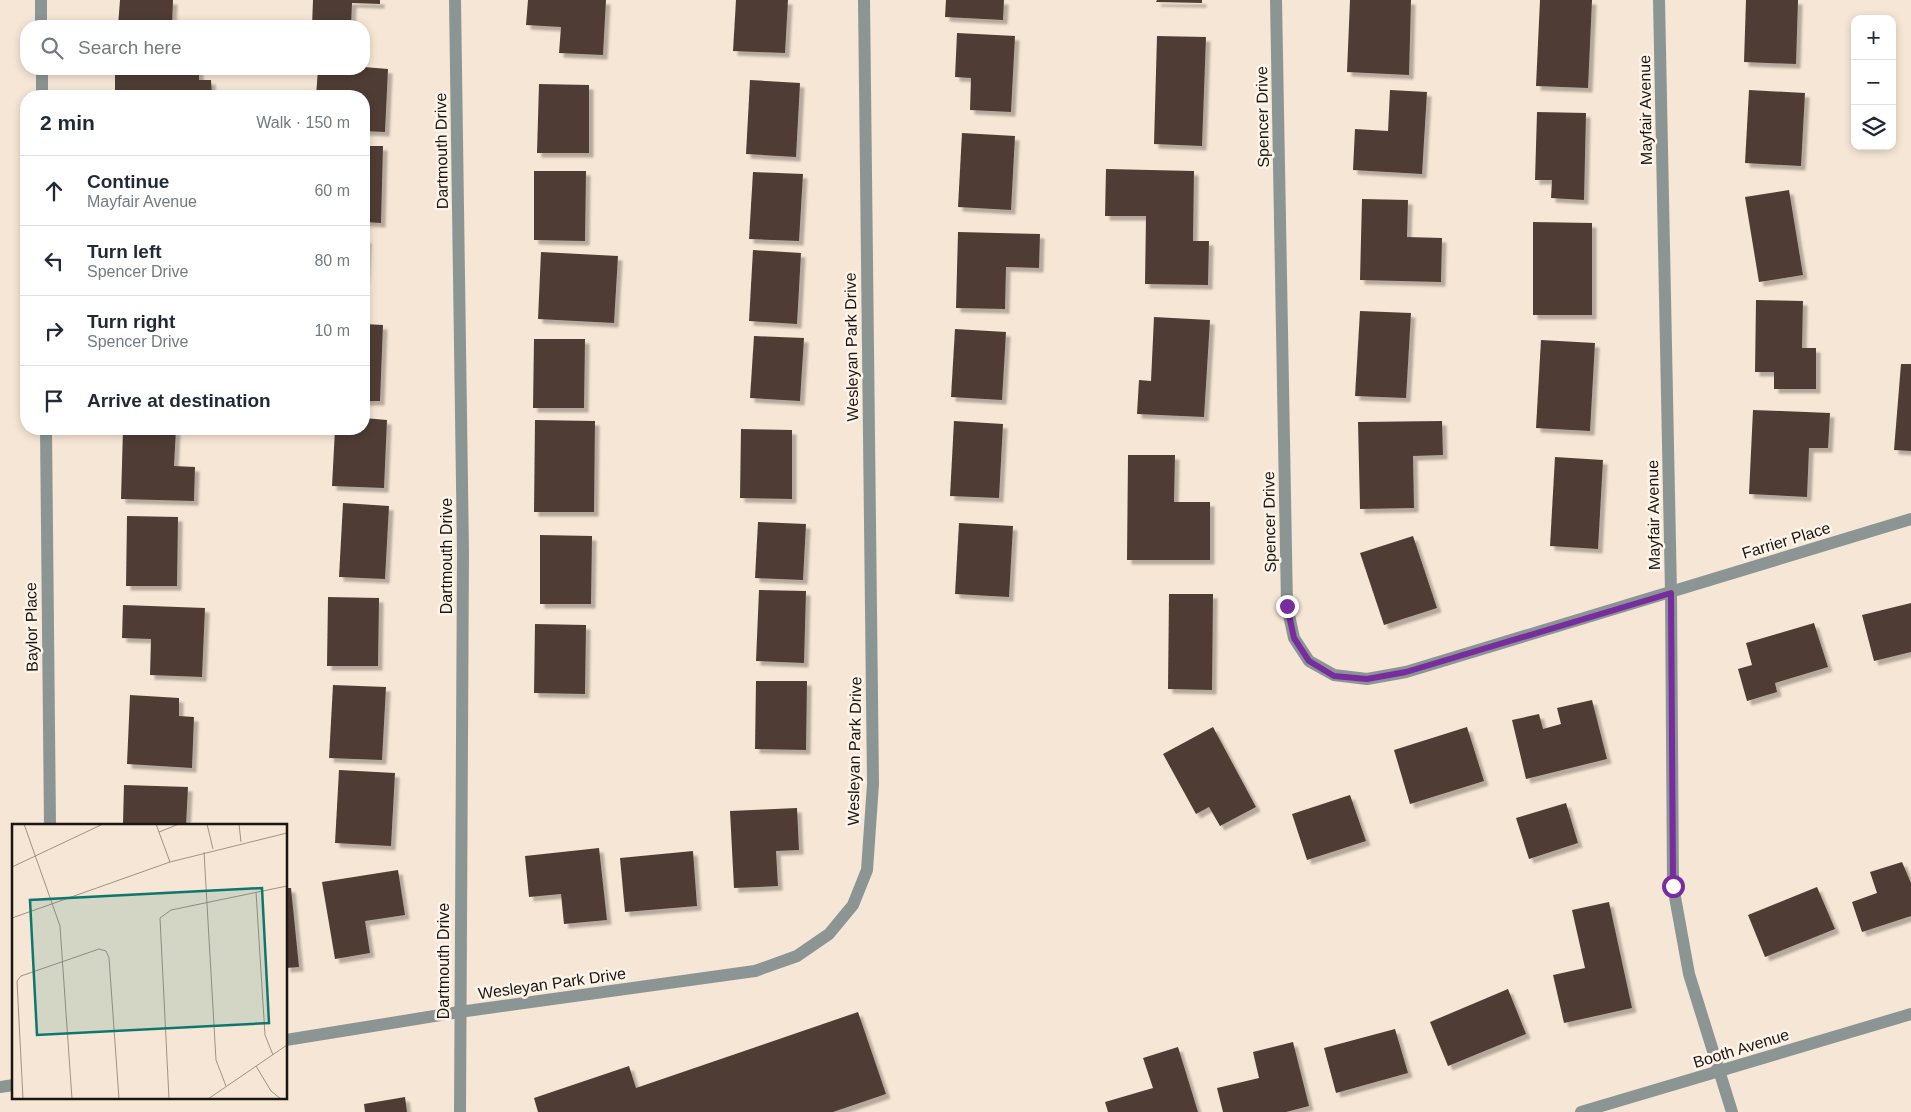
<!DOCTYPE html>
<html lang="en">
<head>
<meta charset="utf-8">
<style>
  :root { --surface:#fff; --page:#f6f6f7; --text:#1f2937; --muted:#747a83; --line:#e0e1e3 }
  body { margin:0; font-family:Helvetica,sans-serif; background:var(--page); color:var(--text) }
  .controls { position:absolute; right:15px; top:15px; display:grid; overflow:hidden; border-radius:10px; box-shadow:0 2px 8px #0003 }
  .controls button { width:45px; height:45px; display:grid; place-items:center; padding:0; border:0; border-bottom:1px solid var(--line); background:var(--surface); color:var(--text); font:25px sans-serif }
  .stop { position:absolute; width:15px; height:15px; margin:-11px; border:4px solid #782d9f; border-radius:50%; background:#fff }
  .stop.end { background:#782d9f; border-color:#fff; box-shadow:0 1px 5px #0008 }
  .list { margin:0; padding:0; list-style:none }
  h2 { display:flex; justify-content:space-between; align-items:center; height:65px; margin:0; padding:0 20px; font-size:21px }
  h2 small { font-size:16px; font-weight:400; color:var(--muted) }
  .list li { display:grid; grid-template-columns:32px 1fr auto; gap:15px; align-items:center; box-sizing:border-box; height:70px; padding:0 20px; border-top:1px solid var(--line) }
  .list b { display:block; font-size:19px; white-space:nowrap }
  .list p { margin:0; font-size:16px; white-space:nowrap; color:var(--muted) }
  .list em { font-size:16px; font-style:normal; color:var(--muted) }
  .icon { flex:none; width:28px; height:28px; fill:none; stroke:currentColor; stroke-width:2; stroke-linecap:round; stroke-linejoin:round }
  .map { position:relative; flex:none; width:1911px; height:1112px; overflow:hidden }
  .search { position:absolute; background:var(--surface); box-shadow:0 2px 8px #0003; left:20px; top:20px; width:350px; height:55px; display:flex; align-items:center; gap:12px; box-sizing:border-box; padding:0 18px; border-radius:20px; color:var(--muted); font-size:19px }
  .panel { position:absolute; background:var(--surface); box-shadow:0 2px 8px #0003; left:20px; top:90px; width:350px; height:345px; border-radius:20px }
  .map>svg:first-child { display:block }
  .building { fill:#4f3e34; filter:url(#shadow) }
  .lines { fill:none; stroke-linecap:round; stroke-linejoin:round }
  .minor { stroke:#8b9694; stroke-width:12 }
  .tertiary { stroke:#8b9694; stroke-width:12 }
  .route { stroke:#782d9f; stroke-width:6 }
  .labels { text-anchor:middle; stroke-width:5; stroke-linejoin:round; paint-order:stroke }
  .street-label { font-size:16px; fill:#1b1610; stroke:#fef4ea }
  .inset-road { fill:none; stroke:#9e9386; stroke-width:1 }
  .view { fill:#0f766e; fill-opacity:0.15; stroke:#0f766e; stroke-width:2.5 }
  .inset-edge { fill:none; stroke:#1b1610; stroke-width:2.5 }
</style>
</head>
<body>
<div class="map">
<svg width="1911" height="1112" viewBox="0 0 1911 1112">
  <defs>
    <filter id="shadow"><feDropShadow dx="4.5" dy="4.5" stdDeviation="1" flood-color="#0004"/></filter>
  </defs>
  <rect width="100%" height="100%" fill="#f6e6d5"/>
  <g class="building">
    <polygon points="120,0 173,0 172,26 118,26"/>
    <polygon points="313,0 380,0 380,4 352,3 351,26 312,26"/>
    <polygon points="528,0 606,0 603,55 559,53 561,27 526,25"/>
    <polygon points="736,0 788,0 785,53 733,51"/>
    <polygon points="946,0 1004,0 1003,20 945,17"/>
    <polygon points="1157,0 1202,0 1202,3 1156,2"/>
    <polygon points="1350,0 1411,0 1409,75 1347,72"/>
    <polygon points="1540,0 1592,0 1588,88 1536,86"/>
    <polygon points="1746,0 1798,0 1796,64 1744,62"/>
    <polygon points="957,33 1015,36 1011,112 970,110 971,78 955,77"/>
    <polygon points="1157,36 1206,37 1202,146 1154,144"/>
    <polygon points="364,67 388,69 385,132 364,131 364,96 316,96 318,69"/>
    <polygon points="115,69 199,69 199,80 211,80 212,96 115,96"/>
    <polygon points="750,80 800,83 796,157 746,154"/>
    <polygon points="539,84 589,85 589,153 537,153"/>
    <polygon points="1390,90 1427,92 1422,174 1353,170 1355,129 1388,131"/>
    <polygon points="1749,90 1805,93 1801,166 1745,163"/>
    <polygon points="1537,112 1586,113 1584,200 1551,198 1552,180 1535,180"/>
    <polygon points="962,133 1015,136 1011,210 958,207"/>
    <polygon points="364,146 383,146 381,223 364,222"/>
    <polygon points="1106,169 1194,171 1193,241 1209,241 1208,285 1145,284 1146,216 1105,216"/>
    <polygon points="534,171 586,171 585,241 534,240"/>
    <polygon points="753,172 803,174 799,241 749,239"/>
    <polygon points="1789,190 1803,275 1759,282 1745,197"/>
    <polygon points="1362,199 1408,200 1407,237 1442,238 1441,282 1360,280"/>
    <polygon points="1533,222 1592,223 1592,315 1533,315"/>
    <polygon points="958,232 1040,234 1039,268 1006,267 1005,309 956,308"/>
    <polygon points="364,239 367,239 365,279 364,279"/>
    <polygon points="753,250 801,253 797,324 749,321"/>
    <polygon points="541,252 618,256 614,323 538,319"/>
    <polygon points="1756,300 1803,301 1802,348 1816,348 1816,389 1774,389 1774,372 1755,372"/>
    <polygon points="1360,311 1411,313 1406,398 1355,396"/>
    <polygon points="1154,317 1210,320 1204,417 1137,414 1139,380 1151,381"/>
    <polygon points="364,324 383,325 380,401 364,401"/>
    <polygon points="955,329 1006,332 1002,400 951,397"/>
    <polygon points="754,336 804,338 800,401 750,398"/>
    <polygon points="534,339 585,339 584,408 533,408"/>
    <polygon points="1541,340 1595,343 1590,431 1536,428"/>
    <polygon points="1901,364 1911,364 1911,451 1894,450"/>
    <polygon points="1753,410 1830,413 1828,448 1809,448 1807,497 1749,494"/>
    <polygon points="364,418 387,420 384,488 332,486 335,429 364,429"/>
    <polygon points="535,420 595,421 594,512 534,512"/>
    <polygon points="954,421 1003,424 999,498 950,496"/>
    <polygon points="1442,421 1443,455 1413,456 1414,508 1360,509 1358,422"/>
    <polygon points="123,429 176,429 174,466 195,467 194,501 121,499"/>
    <polygon points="741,429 792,430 792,499 740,498"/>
    <polygon points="1128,455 1175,455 1174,502 1210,502 1210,560 1127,560"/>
    <polygon points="1555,457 1603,460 1598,549 1550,546"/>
    <polygon points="343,503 389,506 385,579 339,577"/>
    <polygon points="127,516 178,517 177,586 126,586"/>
    <polygon points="758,522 806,524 803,580 755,578"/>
    <polygon points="959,523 1013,526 1009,597 955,594"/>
    <polygon points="540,535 592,536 591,604 540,604"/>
    <polygon points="1413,536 1437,608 1384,625 1360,553"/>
    <polygon points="759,590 806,591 804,663 756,661"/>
    <polygon points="1169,594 1213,594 1212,690 1168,689"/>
    <polygon points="328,597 379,598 378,666 327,666"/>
    <polygon points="1911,603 1911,652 1874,661 1862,615"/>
    <polygon points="123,605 205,608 202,677 150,675 151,639 122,638"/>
    <polygon points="1814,623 1828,667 1775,683 1777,692 1747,701 1738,669 1752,665 1746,643"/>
    <polygon points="535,624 586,625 585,694 534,693"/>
    <polygon points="756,681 807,681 806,750 755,749"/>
    <polygon points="333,685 386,687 382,760 329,758"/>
    <polygon points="130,695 179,698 179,716 194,717 192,768 127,764"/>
    <polygon points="1592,700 1607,759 1526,779 1512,720 1539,714 1543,729 1561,724 1557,708"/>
    <polygon points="1213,727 1256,807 1220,826 1209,807 1196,814 1163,754"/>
    <polygon points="1467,727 1484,781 1410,804 1394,750"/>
    <polygon points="339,770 395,773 391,846 335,843"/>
    <polygon points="124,785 188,787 186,826 139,826 139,823 123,823"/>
    <polygon points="1350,795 1366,841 1307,860 1292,814"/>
    <polygon points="1566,803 1578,843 1529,859 1516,818"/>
    <polygon points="797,808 799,850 776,851 778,886 734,888 730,811"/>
    <polygon points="599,848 607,920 564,924 561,894 529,897 525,856"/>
    <polygon points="693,851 697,906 625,912 620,858"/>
    <polygon points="1902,862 1911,883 1911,916 1862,932 1852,902 1877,893 1870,872"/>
    <polygon points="398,870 405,915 365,921 370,953 335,959 322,882"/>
    <polygon points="1817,887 1835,929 1765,957 1748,915"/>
    <polygon points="286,888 291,888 299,967 286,968"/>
    <polygon points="1609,902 1632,1008 1564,1023 1553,975 1585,968 1572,910"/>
    <polygon points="1508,989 1526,1034 1448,1066 1430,1022"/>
    <polygon points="858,1012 886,1094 833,1112 538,1112 534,1098 629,1066 636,1088"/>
    <polygon points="1395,1029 1408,1073 1336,1093 1324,1048"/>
    <polygon points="1293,1042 1309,1106 1286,1112 1223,1112 1217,1088 1259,1078 1253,1052"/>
    <polygon points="1178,1047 1198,1112 1108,1112 1105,1102 1153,1088 1143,1058"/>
    <polygon points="405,1097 407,1112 365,1112 364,1104"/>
  </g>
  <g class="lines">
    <g class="minor">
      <polyline points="41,0 41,26"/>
      <polyline points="455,0 463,553 460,1112"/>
      <polyline points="1276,0 1287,606 1294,638 1309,661 1334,675 1367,679 1406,672 1911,519"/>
      <polyline points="1659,0 1671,593 1673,886 1689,974 1732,1112"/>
      <polyline points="42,69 42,96"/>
      <polyline points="46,429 50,826"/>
      <polyline points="286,1040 459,1012 755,971 797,956 829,934 853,905 867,870 873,784 864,0"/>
      <polyline points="0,1087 14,1085"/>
    </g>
    <polyline class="tertiary" points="1581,1112 1911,1014"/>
  </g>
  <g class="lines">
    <polyline class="route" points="1287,606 1294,638 1309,661 1334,676 1367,679 1406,672 1671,593 1673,886"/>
  </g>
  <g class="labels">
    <g class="street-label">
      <text transform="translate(1645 110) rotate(-91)" y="6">Mayfair Avenue</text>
      <text transform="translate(1262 117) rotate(-91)" y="6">Spencer Drive</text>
      <text transform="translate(441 151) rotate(-91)" y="6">Dartmouth Drive</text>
      <text transform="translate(851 347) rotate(-91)" y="6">Wesleyan Park Drive</text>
      <text transform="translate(1653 515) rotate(-91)" y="6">Mayfair Avenue</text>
      <text transform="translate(1269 522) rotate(-91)" y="6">Spencer Drive</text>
      <text transform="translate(1786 540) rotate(-17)" y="6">Farrier Place</text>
      <text transform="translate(446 556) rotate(-90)" y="6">Dartmouth Drive</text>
      <text transform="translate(31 627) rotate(-91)" y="6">Baylor Place</text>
      <text transform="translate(854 751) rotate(-89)" y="6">Wesleyan Park Drive</text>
      <text transform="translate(443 961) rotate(-90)" y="6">Dartmouth Drive</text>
      <text transform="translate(552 983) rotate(-8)" y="6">Wesleyan Park Drive</text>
      <text transform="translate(1741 1048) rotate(-17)" y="6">Booth Avenue</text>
    </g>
  </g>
  <g transform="translate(12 824)">
    <rect width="275" height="275" fill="#f6e6d5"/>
    <path class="inset-road" d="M 12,0 L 48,102 L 60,275M 144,0 L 158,38M 195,0 L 201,25M 227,0 L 229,18M 147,8 L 167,0M 192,28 L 204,236 L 214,262M 0,43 L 91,0M 244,68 L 253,211 L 261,231M 0,94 L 158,38 L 275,9M 244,242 L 259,267 L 269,275M 11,275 L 5,157 L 9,152 L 87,125 L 94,127 L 97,134 L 107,275M 157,275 L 148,94 L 159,86 L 275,62M 196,275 L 275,221"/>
    <path class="view" d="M 250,64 L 257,199 L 25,211 L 18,76 Z"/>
    <rect width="275" height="275" class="inset-edge"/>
  </g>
</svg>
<div class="controls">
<button>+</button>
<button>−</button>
<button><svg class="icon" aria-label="layers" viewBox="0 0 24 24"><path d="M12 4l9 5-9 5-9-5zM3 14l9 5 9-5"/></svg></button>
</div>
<div class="stop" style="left:1673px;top:886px"></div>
<div class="stop end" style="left:1287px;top:606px"></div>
<div class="search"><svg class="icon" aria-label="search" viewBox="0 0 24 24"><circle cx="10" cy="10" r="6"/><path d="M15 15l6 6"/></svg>Search here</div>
<section class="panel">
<h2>2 min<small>Walk · 150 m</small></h2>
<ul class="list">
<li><svg class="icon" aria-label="ahead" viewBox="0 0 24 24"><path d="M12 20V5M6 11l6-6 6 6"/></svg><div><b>Continue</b><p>Mayfair Avenue</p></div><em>60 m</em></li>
<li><svg class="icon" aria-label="left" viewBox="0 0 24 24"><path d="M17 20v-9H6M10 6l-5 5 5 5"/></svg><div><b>Turn left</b><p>Spencer Drive</p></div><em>80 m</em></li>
<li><svg class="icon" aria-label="right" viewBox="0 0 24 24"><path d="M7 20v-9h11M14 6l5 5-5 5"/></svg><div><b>Turn right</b><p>Spencer Drive</p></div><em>10 m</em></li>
<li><svg class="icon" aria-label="arrive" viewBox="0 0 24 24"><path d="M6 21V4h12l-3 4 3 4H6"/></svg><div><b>Arrive at destination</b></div></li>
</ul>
</section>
</div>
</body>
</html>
